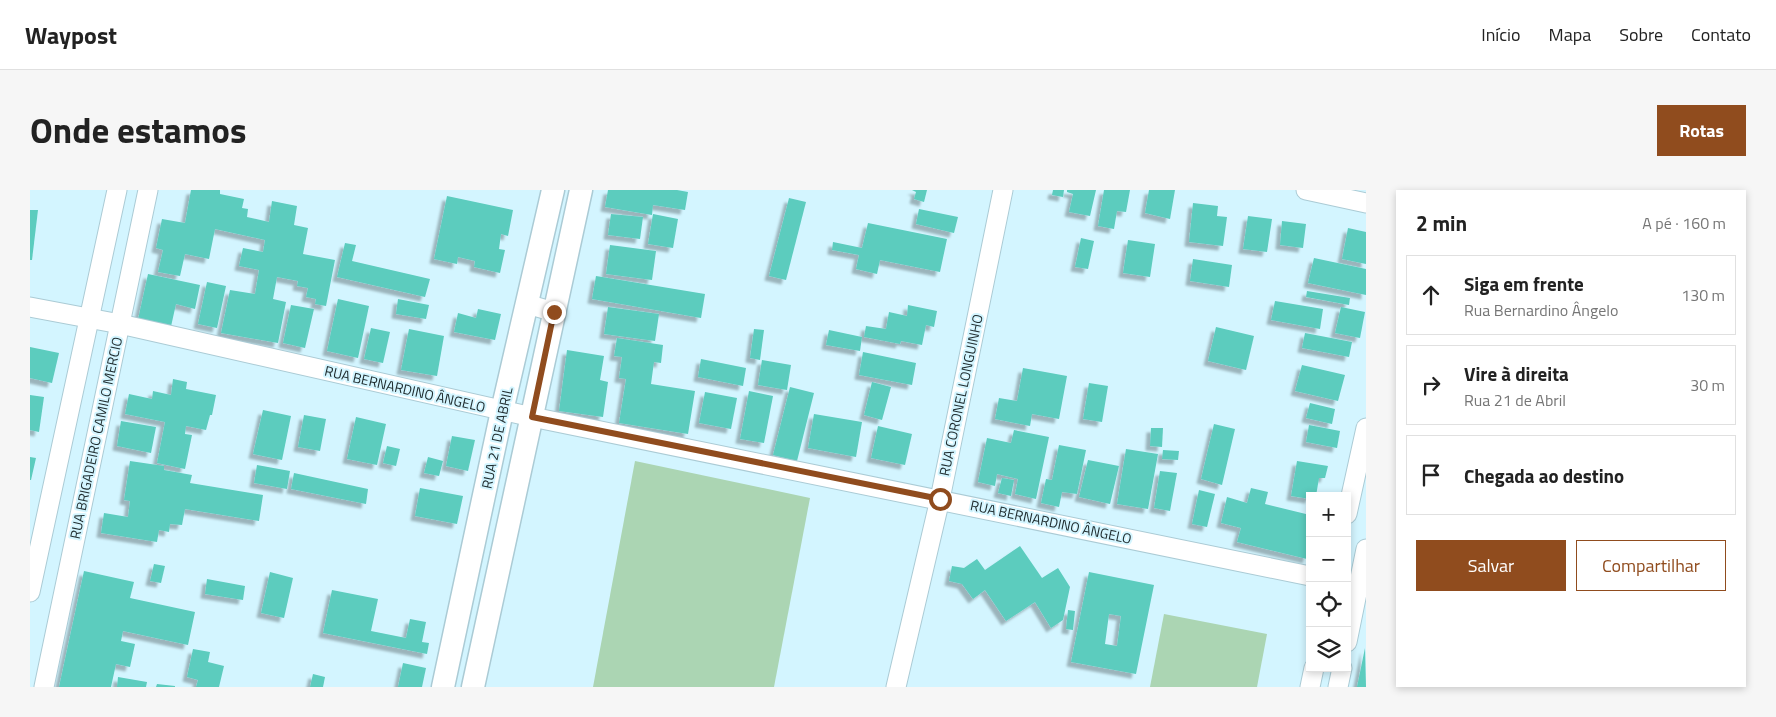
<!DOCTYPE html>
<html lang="pt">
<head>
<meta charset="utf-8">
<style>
  :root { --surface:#fff; --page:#f6f6f6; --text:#222; --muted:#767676; --line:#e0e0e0; --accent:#904c1e }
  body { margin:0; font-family:"Titillium Web",sans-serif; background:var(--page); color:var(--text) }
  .controls { position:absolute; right:15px; bottom:15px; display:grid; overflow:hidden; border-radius:0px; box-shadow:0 2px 8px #0003 }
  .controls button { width:45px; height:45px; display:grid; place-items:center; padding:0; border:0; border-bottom:1px solid var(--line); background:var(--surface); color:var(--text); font:25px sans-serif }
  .stop { position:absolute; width:15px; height:15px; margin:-11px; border:4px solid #904c1e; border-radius:50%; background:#fff }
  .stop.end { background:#904c1e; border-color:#fff; box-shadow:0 1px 5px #0008 }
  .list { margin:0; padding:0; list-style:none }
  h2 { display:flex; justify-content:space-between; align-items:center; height:65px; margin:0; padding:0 20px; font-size:21px }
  h2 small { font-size:16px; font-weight:400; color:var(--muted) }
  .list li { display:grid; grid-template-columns:32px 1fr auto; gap:15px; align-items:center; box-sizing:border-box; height:80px; margin:0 10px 10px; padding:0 10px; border:1px solid var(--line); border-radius:0px }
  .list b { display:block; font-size:19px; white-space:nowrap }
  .list p { margin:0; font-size:16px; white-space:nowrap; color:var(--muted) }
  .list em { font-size:16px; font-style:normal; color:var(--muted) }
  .actions { display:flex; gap:10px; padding:15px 20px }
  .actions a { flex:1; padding:11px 0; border:1px solid var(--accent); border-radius:0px; text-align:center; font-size:18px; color:var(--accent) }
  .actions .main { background:var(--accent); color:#fff }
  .icon { flex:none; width:28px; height:28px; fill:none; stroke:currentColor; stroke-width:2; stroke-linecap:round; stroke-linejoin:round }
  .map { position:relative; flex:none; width:1336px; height:497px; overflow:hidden; border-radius:0px }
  header { display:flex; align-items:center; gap:30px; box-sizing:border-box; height:70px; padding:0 25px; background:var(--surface); border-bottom:1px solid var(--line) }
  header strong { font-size:24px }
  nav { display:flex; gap:28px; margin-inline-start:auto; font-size:18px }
  .intro { display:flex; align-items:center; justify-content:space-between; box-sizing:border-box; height:120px; padding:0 30px }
  h1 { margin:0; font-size:35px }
  .button { padding:12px 22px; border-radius:0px; background:var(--accent); color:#fff; font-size:18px; font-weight:700 }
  main { display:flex; gap:30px; padding:0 30px }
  aside { flex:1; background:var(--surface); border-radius:0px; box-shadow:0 2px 8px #0003 }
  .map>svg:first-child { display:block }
  .green { fill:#abd5b3 }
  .building { fill:#5bccbe; fill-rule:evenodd; filter:url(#shadow) }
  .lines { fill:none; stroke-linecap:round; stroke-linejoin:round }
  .minor-casing { stroke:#abcbd5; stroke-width:21 }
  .tertiary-casing { stroke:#abcbd5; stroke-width:25 }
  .minor { stroke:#fff; stroke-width:19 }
  .tertiary { stroke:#fff; stroke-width:22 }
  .route { stroke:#904c1e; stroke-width:6 }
  .labels { text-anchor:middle; stroke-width:4; stroke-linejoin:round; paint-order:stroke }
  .street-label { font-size:14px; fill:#202d30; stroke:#d3f5ff }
</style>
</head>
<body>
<header>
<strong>Waypost</strong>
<nav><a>Início</a><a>Mapa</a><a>Sobre</a><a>Contato</a></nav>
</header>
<div class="intro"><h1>Onde estamos</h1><a class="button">Rotas</a></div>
<main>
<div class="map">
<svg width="1336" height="497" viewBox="0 0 1336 497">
  <defs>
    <filter id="shadow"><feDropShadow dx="-4.5" dy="4.5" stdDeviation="1" flood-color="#0004"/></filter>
  </defs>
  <rect width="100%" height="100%" fill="#d3f5ff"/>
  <g class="green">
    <polygon points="605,271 780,308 744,497 563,497"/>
    <polygon points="1134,424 1237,444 1227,497 1120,497"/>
  </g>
  <g class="building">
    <polygon points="161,0 190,0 190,4 214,9 212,18 218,19 217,27 239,32 242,11 267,16 264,35 278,38 273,64 305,70 296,116 285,114 286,109 276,107 278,98 267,96 268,91 247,87 243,109 256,112 248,153 191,143 200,100 225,104 229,80 209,76 213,58 233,62 235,50 185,39 179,69 155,64 150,86 128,82 133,60 126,58 132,29 155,33"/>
    <polygon points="578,0 647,0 658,2 655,20 623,15 622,25 575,17"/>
    <polygon points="882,0 897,0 894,12 884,9 886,2"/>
    <polygon points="1023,0 1034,0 1033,7 1022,5"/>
    <polygon points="1037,0 1066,0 1060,26 1039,22 1043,4 1037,2"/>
    <polygon points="1074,0 1100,0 1096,22 1087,21 1084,39 1068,36"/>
    <polygon points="1119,0 1145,0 1140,29 1115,23"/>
    <polygon points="417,6 483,20 478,46 471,44 469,59 475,60 470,83 444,77 445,71 428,67 427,74 404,69"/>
    <polygon points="759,8 776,12 756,90 739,86"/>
    <polygon points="1163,13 1188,16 1187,26 1197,27 1193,56 1159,52"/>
    <polygon points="889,19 928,27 924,43 886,34"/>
    <polygon points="0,20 8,20 2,70 0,70"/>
    <polygon points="581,24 613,27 610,49 578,45"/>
    <polygon points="623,24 648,29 643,58 618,54"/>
    <polygon points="1218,26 1242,29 1237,62 1213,59"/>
    <polygon points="1252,31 1276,34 1273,58 1250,55"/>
    <polygon points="838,33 917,49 910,82 850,70 847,84 826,79 829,65 802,60 803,52 832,58"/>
    <polygon points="1318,38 1336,42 1336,74 1312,69"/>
    <polygon points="1051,48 1064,51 1058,79 1045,77"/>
    <polygon points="1098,50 1125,54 1120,87 1093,83"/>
    <polygon points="315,53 326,55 322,71 400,89 395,107 307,87"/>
    <polygon points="580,55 626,61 622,90 576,84"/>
    <polygon points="1284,68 1336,79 1336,105 1278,93"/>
    <polygon points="1163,69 1202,75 1199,97 1160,91"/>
    <polygon points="118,84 170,95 165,119 146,114 140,141 107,134"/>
    <polygon points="566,86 675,104 671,128 562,109"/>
    <polygon points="177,92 196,96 187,138 168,134"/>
    <polygon points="1277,101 1320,108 1319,115 1276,107"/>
    <polygon points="308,109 339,116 328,168 297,161"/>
    <polygon points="368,109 399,115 396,129 366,124"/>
    <polygon points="1245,111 1293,119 1290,139 1241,130"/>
    <polygon points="261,115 284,119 275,158 253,153"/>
    <polygon points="878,115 907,121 904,137 896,135 892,155 871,151 870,154 834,147 836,136 856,139 859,122 877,126"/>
    <polygon points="578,117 629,124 625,151 574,144"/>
    <polygon points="1311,117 1335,122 1330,148 1305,143"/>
    <polygon points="448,119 471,124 465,150 424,142 428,123 446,128"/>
    <polygon points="1186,137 1224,146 1216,180 1178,171"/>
    <polygon points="341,138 360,142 353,173 334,169"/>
    <polygon points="379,139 414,146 407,186 371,180"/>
    <polygon points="724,139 734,140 730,170 720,168"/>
    <polygon points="799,140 832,147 830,161 796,155"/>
    <polygon points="1275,143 1322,152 1319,167 1272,158"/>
    <polygon points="587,148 633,155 631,173 624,172 621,194 665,201 658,244 589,233 596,189 589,188 592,167 584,166"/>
    <polygon points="0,157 29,163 22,193 0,188"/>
    <polygon points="537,160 574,166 570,190 578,192 573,227 529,221"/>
    <polygon points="833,162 886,173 882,195 829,185"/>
    <polygon points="671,169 716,178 713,196 668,187"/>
    <polygon points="732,170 761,175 757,200 728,195"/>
    <polygon points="1272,175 1315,185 1308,211 1265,201"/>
    <polygon points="993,178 1037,186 1029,229 1002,224 1000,236 965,229 969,208 987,211"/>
    <polygon points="143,189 157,192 156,199 186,205 182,225 180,225 176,240 156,236 155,244 162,245 155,279 127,273 135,232 95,224 99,204 122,209 123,201 141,205"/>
    <polygon points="842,192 861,197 852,230 834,225"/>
    <polygon points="1059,193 1078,196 1072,232 1053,229"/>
    <polygon points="760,197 784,203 767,271 743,265"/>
    <polygon points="719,201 743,206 734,253 710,249"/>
    <polygon points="675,202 707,208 701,239 669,233"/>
    <polygon points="0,205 14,207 9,242 0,240"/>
    <polygon points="1280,213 1305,219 1302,234 1276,228"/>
    <polygon points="233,220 261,226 252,270 223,264"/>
    <polygon points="784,224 832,232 826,267 778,258"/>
    <polygon points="274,225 296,229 290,261 268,257"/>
    <polygon points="326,227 356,234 347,275 317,269"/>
    <polygon points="91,231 126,237 121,263 87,256"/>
    <polygon points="1184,234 1205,239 1192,295 1171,289"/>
    <polygon points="1279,235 1310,241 1307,258 1276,252"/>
    <polygon points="848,236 882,244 875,275 841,268"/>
    <polygon points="1121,238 1133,238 1132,257 1120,256"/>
    <polygon points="984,240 1019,247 1006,309 985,304 988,289 967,284 965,296 948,292 957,248 981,253"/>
    <polygon points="422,246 445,250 438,281 416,276"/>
    <polygon points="1029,255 1056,260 1047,304 1032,302 1029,317 1011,313 1016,289 1022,290"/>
    <polygon points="357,256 370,259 366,276 353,273"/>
    <polygon points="1096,259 1128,264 1118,319 1087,314"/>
    <polygon points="1133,260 1149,261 1148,270 1132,269"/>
    <polygon points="0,267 6,268 1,290 0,290"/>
    <polygon points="398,267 413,271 409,286 394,283"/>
    <polygon points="1058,270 1089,276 1080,314 1049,307"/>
    <polygon points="100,271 134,276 134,280 162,285 160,293 233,305 229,331 155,319 152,335 140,334 139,342 129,340 127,352 71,343 74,323 98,327 100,311 94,310"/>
    <polygon points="1267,271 1298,276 1295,288 1289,288 1286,306 1280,306 1280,309 1261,306"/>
    <polygon points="227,275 260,281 257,299 224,293"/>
    <polygon points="1130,281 1147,283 1140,321 1124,318"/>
    <polygon points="264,283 338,299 336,314 261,299"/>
    <polygon points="972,288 984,290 981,306 968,303"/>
    <polygon points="390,298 433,306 427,334 385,326"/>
    <polygon points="1221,298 1238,302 1235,314 1280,325 1280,358 1277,369 1207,352 1211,338 1191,333 1197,307 1217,313"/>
    <polygon points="1169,300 1185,304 1177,337 1162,334"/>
    <polygon points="990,356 1012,388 1028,378 1040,397 1033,430 1021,438 1005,412 976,431 955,400 943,409 932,394 919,391 922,376 934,378 947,369 955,380"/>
    <polygon points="124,374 135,376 131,393 120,391"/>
    <polygon points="54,381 104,392 100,408 165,422 158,455 93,441 91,451 105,454 100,477 86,474 81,497 29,497"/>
    <polygon points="240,382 263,388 254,428 231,423"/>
    <path d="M 1059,382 L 1124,395 L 1106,484 L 1041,472 ZM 1079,424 L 1091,426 L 1087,456 L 1075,454 Z"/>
    <polygon points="177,389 215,396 213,410 175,404"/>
    <polygon points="302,400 348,409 341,441 376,448 380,429 396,432 392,452 399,453 397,464 293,443"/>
    <polygon points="1038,420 1045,421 1043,440 1036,439"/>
    <polygon points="1335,458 1336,497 1327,497"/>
    <polygon points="163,459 180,462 178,472 194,476 189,497 166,497 168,490 157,487"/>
    <polygon points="373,473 396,478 392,497 368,497"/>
    <polygon points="283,484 295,487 293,497 280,497"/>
    <polygon points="88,487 117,492 116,497 87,497"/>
    <polygon points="127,494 145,496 145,497 126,497"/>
  </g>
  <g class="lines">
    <g class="minor-casing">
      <g id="minor">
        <polyline points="1276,0 1336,13"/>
        <polyline points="497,114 524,122"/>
        <polyline points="0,117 90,134 502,227 1280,386"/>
        <polyline points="1317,324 1336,238"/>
        <polyline points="0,402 87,0"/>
        <polyline points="1317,452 1336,359"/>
        <polyline points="14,497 118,0"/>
        <polyline points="866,497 910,309 973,0"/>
        <polyline points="1280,497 1284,478"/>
        <polyline points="1308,497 1312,478"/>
      </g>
    </g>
    <g class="tertiary-casing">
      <g id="tertiary">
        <polyline points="413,497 472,221 523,0"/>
        <polyline points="443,497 551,0"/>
      </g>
    </g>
    <use href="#minor" class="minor"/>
    <use href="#tertiary" class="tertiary"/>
  </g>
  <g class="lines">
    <polyline class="route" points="524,122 502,227 910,309"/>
  </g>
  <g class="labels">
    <g class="street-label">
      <text transform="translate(375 199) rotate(13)" y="5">RUA BERNARDINO ÂNGELO</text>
      <text transform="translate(931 205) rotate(-78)" y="5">RUA CORONEL LONGUINHO</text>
      <text transform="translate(66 248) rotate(-78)" y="5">RUA BRIGADEIRO CAMILO MERCIO</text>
      <text transform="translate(467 248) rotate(-78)" y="5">RUA 21 DE ABRIL</text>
      <text transform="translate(1021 332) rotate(12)" y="5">RUA BERNARDINO ÂNGELO</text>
    </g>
  </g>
</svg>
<div class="controls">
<button>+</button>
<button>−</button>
<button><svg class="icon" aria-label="locate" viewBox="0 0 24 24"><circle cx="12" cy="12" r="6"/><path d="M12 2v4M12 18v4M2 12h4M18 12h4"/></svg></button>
<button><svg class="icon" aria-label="layers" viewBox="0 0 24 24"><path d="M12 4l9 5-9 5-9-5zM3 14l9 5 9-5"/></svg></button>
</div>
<div class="stop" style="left:910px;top:309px"></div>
<div class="stop end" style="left:524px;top:122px"></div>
</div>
<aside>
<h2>2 min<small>A pé · 160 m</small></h2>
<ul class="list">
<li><svg class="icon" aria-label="ahead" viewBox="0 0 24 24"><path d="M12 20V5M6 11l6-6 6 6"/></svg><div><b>Siga em frente</b><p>Rua Bernardino Ângelo</p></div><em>130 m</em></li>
<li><svg class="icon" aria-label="right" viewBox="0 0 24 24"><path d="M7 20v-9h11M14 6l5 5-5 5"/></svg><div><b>Vire à direita</b><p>Rua 21 de Abril</p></div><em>30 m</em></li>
<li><svg class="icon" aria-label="arrive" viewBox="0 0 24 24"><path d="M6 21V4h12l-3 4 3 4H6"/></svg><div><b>Chegada ao destino</b></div></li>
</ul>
<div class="actions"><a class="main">Salvar</a><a>Compartilhar</a></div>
</aside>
</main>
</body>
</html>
